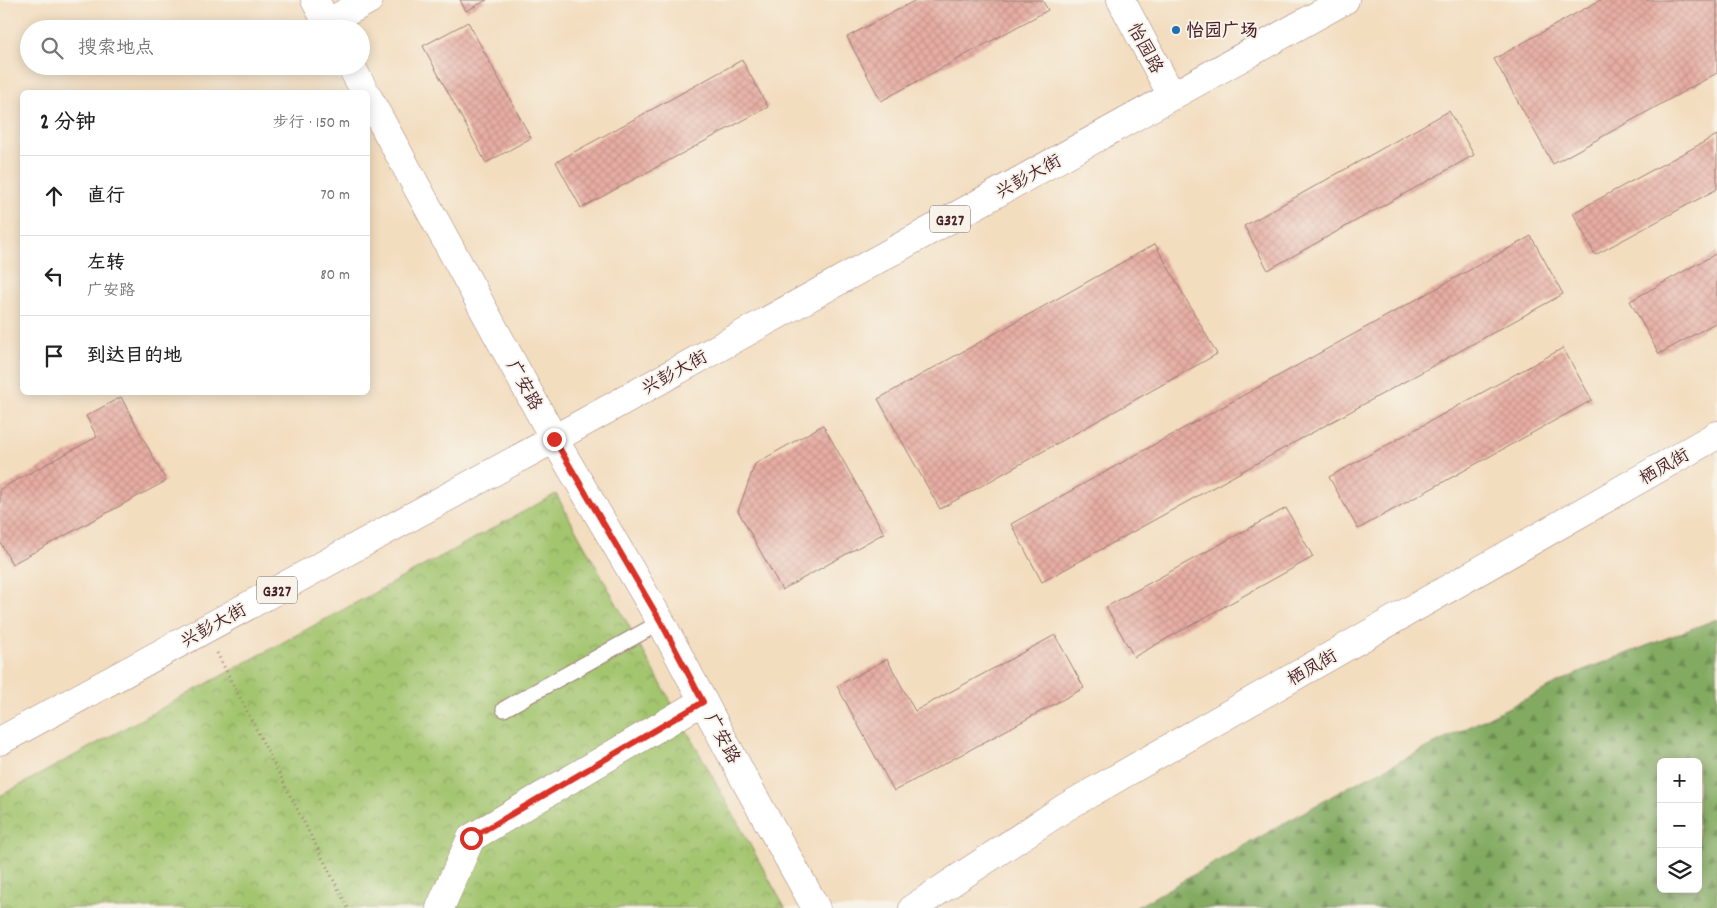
<!DOCTYPE html>
<html lang="zh">
<head>
<meta charset="utf-8">
<style>
  :root { --surface:#fff; --page:#f2f2f2; --text:#222; --muted:#767676; --line:#e0e0e0 }
  body { margin:0; font-family:Dekko,"LXGW WenKai TC",sans-serif; background:var(--page); color:var(--text) }
  .controls { position:absolute; right:15px; bottom:15px; display:grid; overflow:hidden; border-radius:8px; box-shadow:0 2px 12px #0003 }
  .controls button { width:45px; height:45px; display:grid; place-items:center; padding:0; border:0; border-bottom:1px solid var(--line); background:var(--surface); color:var(--text); font:25px sans-serif }
  .stop { position:absolute; width:15px; height:15px; margin:-11px; border:4px solid #d93025; border-radius:50%; background:#fff }
  .stop.end { background:#d93025; border-color:#fff; box-shadow:0 1px 5px #0008 }
  .list { margin:0; padding:0; list-style:none }
  h2 { display:flex; justify-content:space-between; align-items:center; height:65px; margin:0; padding:0 20px; font-size:21px }
  h2 small { font-size:16px; font-weight:400; color:var(--muted) }
  .list li { display:grid; grid-template-columns:32px 1fr auto; gap:15px; align-items:center; box-sizing:border-box; height:80px; padding:0 20px; border-top:1px solid var(--line) }
  .list b { display:block; font-size:19px; white-space:nowrap }
  .list p { margin:0; font-size:16px; white-space:nowrap; color:var(--muted) }
  .list em { font-size:16px; font-style:normal; color:var(--muted) }
  .icon { flex:none; width:28px; height:28px; fill:none; stroke:currentColor; stroke-width:2; stroke-linecap:round; stroke-linejoin:round }
  .map { position:relative; flex:none; width:1717px; height:908px; overflow:hidden }
  .search { position:absolute; background:var(--surface); box-shadow:0 2px 12px #0003; left:20px; top:20px; width:350px; height:55px; display:flex; align-items:center; gap:12px; box-sizing:border-box; padding:0 18px; border-radius:28px; color:var(--muted); font-size:19px }
  .panel { position:absolute; background:var(--surface); box-shadow:0 2px 12px #0003; left:20px; top:90px; width:350px; height:305px; border-radius:8px }
  .map>svg:first-child { display:block }
  .forest { fill:url(#forest-firs); stroke:#666446; fill-rule:evenodd }
  .park { fill:url(#park-crowns); stroke:#76724c }
  .building { fill:url(#building-cross-hatch) }
  .lines { fill:none; stroke-linecap:round; stroke-linejoin:round }
  .lane-casing { stroke:#9e7e75; stroke-width:17 }
  .street-casing { stroke:#9e7e75; stroke-width:29 }
  .secondary-casing { stroke:#9e7e75; stroke-width:29 }
  .highway-casing { stroke:#9e7e75; stroke-width:29 }
  .path { stroke:#9e7e75; stroke-width:3; stroke-dasharray:1 4; stroke-linecap:butt }
  .lane { stroke:#fff; stroke-width:15 }
  .street { stroke:#fff; stroke-width:28 }
  .secondary { stroke:#fff; stroke-width:28 }
  .highway { stroke:#fff; stroke-width:28 }
  .route { stroke:#d93025; stroke-width:6 }
  .poi-dot { fill:#1f6fb2; stroke:#f7f3e8; stroke-width:2 }
  .labels { text-anchor:middle; stroke-width:4; stroke-linejoin:round; paint-order:stroke }
  .shield { fill:#f7f3e8; stroke:#7e5f64; stroke-width:1 }
  .shield-label { font-size:16px; font-weight:bold; fill:#4a1f2b }
  .poi-label { font-size:18px; font-weight:bold; fill:#4a1f2b; stroke:#f7f3e8; text-anchor:start }
  .street-label { font-size:18px; fill:#4a1f2b; stroke:#f7f3e8 }
</style>
</head>
<body>
<div class="map">
<svg width="1717" height="908" viewBox="0 0 1717 908">
  <defs>
    <pattern id="forest-firs" width="22" height="20" patternUnits="userSpaceOnUse" patternTransform="scale(1.25)"><rect width="22" height="20" fill="#82aa61"/><path d="M5 1l3.5 6h-7zM16 11l3.5 6h-7z" fill="#6c8a50"/></pattern>
    <pattern id="park-crowns" width="20" height="18" patternUnits="userSpaceOnUse" patternTransform="scale(1.25)"><rect width="20" height="18" fill="#a3c56e"/><path d="M2 6a3 3 0 1 1 6 0M12 15a3 3 0 1 1 6 0" fill="none" stroke="#879f5b"/></pattern>
    <pattern id="building-cross-hatch" width="8" height="8" patternUnits="userSpaceOnUse" patternTransform="scale(1.25)"><rect width="8" height="8" fill="#e6ada3"/><path d="M0 0l8 8M0 8l8-8" fill="none" stroke="#c7948c"/></pattern>
  </defs>
  <rect width="100%" height="100%" fill="#f7f3e8"/>
  <filter id="ink" filterUnits="userSpaceOnUse"><feTurbulence type="fractalNoise" baseFrequency=".02" numOctaves="2"/><feDisplacementMap in="SourceGraphic" scale="10" xChannelSelector="R" yChannelSelector="G"/><feConvolveMatrix kernelMatrix="1 2 1 2 8 2 1 2 1" color-interpolation-filters="sRGB"/></filter>
  <filter id="wash" filterUnits="userSpaceOnUse"><feTurbulence type="fractalNoise" baseFrequency=".0096" numOctaves="4" result="noise"/><feDisplacementMap in="SourceGraphic" scale="20" xChannelSelector="R" yChannelSelector="G"/><feGaussianBlur stdDeviation="1.12" result="paint"/><feColorMatrix in="noise" values="0 0 0 0 0 0 0 0 0 0 0 0 0 0 0 0 0 1.4 0 .05"/><feComposite in="paint" operator="in"/></filter>
  <g filter="url(#wash)">
    <rect width="100%" height="100%" fill="#f3ddbf"/>
    <path class="forest" d="M 1717,619 L 1717,908 L 1135,908 L 1348,787 L 1586,669 ZM 1661,762 L 1698,762 L 1698,889 L 1661,889 Z"/>
    <polygon class="park" points="556,494 785,908 0,908 0,796"/>
    <g id="blocks">
      <g class="building">
        <polygon points="460,0 487,0 466,11"/>
        <polygon points="916,0 1042,0 1048,10 881,101 847,37"/>
        <polygon points="1600,0 1717,0 1717,73 1553,164 1494,59"/>
        <polygon points="468,22 531,138 486,163 423,46"/>
        <polygon points="742,60 768,107 581,208 556,162"/>
        <polygon points="1449,111 1474,155 1268,270 1244,226"/>
        <polygon points="1717,135 1717,189 1595,255 1573,213"/>
        <polygon points="1531,236 1563,294 1042,582 1011,524"/>
        <polygon points="1155,244 1217,354 940,509 878,399"/>
        <polygon points="1717,253 1717,322 1659,354 1630,301"/>
        <polygon points="1563,348 1592,400 1358,529 1329,477"/>
        <polygon points="121,397 166,481 12,564 0,542 0,489 97,437 86,416"/>
        <polygon points="823,425 884,533 782,590 738,511 755,464"/>
        <polygon points="1286,508 1313,557 1134,657 1106,607"/>
        <polygon points="1055,635 1084,688 894,791 837,686 887,659 915,711"/>
      </g>
    </g>
  </g>
  <g filter="url(#ink)">
    <use href="#blocks" fill-opacity="0" stroke="#9e7e75" stroke-width="1"/>
    <g class="lines">
      <g class="lane-casing">
        <polyline id="lane" points="504,709 661,622"/>
      </g>
      <g class="street-casing">
        <g id="street">
          <polyline points="1121,0 1172,96"/>
          <polyline points="327,23 369,0"/>
          <polyline points="440,908 471,838 703,701"/>
        </g>
      </g>
      <g class="secondary-casing">
        <g id="secondary">
          <polyline points="315,0 330,29"/>
          <polyline points="351,66 365,92"/>
          <polyline points="368,97 554,439 661,622 748,786 816,908"/>
          <polyline points="913,908 1066,807 1717,435"/>
        </g>
      </g>
      <g class="highway-casing">
        <polyline id="highway" points="0,741 554,439 1345,0"/>
      </g>
      <polyline class="path" points="217,653 348,908"/>
      <use href="#lane" class="lane"/>
      <use href="#street" class="street"/>
      <use href="#secondary" class="secondary"/>
      <use href="#highway" class="highway"/>
    </g>
  </g>
  <g class="lines" filter="url(#ink)">
    <polyline class="route" points="471,838 703,702 661,622 554,439"/>
  </g>
  <circle class="poi-dot" cx="1176" cy="30" r="5"/>
  <g class="labels">
    <g class="shield">
      <rect x="930" y="205.5" width="40" height="27" rx="4"/>
      <rect x="257" y="576.5" width="40" height="27" rx="4"/>
    </g>
    <g class="shield-label">
      <text x="950" y="225">G327</text>
      <text x="277" y="596">G327</text>
    </g>
    <g class="poi-label">
      <text x="1186" y="36">怡园广场</text>
    </g>
    <g class="street-label">
      <text transform="translate(1146 48) rotate(62)" y="6">怡园路</text>
      <text transform="translate(1028 176) rotate(-29)" y="6">兴彭大街</text>
      <text transform="translate(674 372) rotate(-29)" y="6">兴彭大街</text>
      <text transform="translate(525 385) rotate(61)" y="6">广安路</text>
      <text transform="translate(1664 466) rotate(-30)" y="6">栖凤街</text>
      <text transform="translate(213 625) rotate(-29)" y="6">兴彭大街</text>
      <text transform="translate(1312 667) rotate(-30)" y="6">栖凤街</text>
      <text transform="translate(723 738) rotate(62)" y="6">广安路</text>
    </g>
  </g>
</svg>
<div class="controls">
<button>+</button>
<button>−</button>
<button><svg class="icon" aria-label="layers" viewBox="0 0 24 24"><path d="M12 4l9 5-9 5-9-5zM3 14l9 5 9-5"/></svg></button>
</div>
<div class="stop" style="left:471px;top:838px"></div>
<div class="stop end" style="left:554px;top:439px"></div>
<div class="search"><svg class="icon" aria-label="search" viewBox="0 0 24 24"><circle cx="10" cy="10" r="6"/><path d="M15 15l6 6"/></svg>搜索地点</div>
<section class="panel">
<h2>2 分钟<small>步行 · 150 m</small></h2>
<ul class="list">
<li><svg class="icon" aria-label="ahead" viewBox="0 0 24 24"><path d="M12 20V5M6 11l6-6 6 6"/></svg><div><b>直行</b></div><em>70 m</em></li>
<li><svg class="icon" aria-label="left" viewBox="0 0 24 24"><path d="M17 20v-9H6M10 6l-5 5 5 5"/></svg><div><b>左转</b><p>广安路</p></div><em>80 m</em></li>
<li><svg class="icon" aria-label="arrive" viewBox="0 0 24 24"><path d="M6 21V4h12l-3 4 3 4H6"/></svg><div><b>到达目的地</b></div></li>
</ul>
</section>
</div>
</body>
</html>
